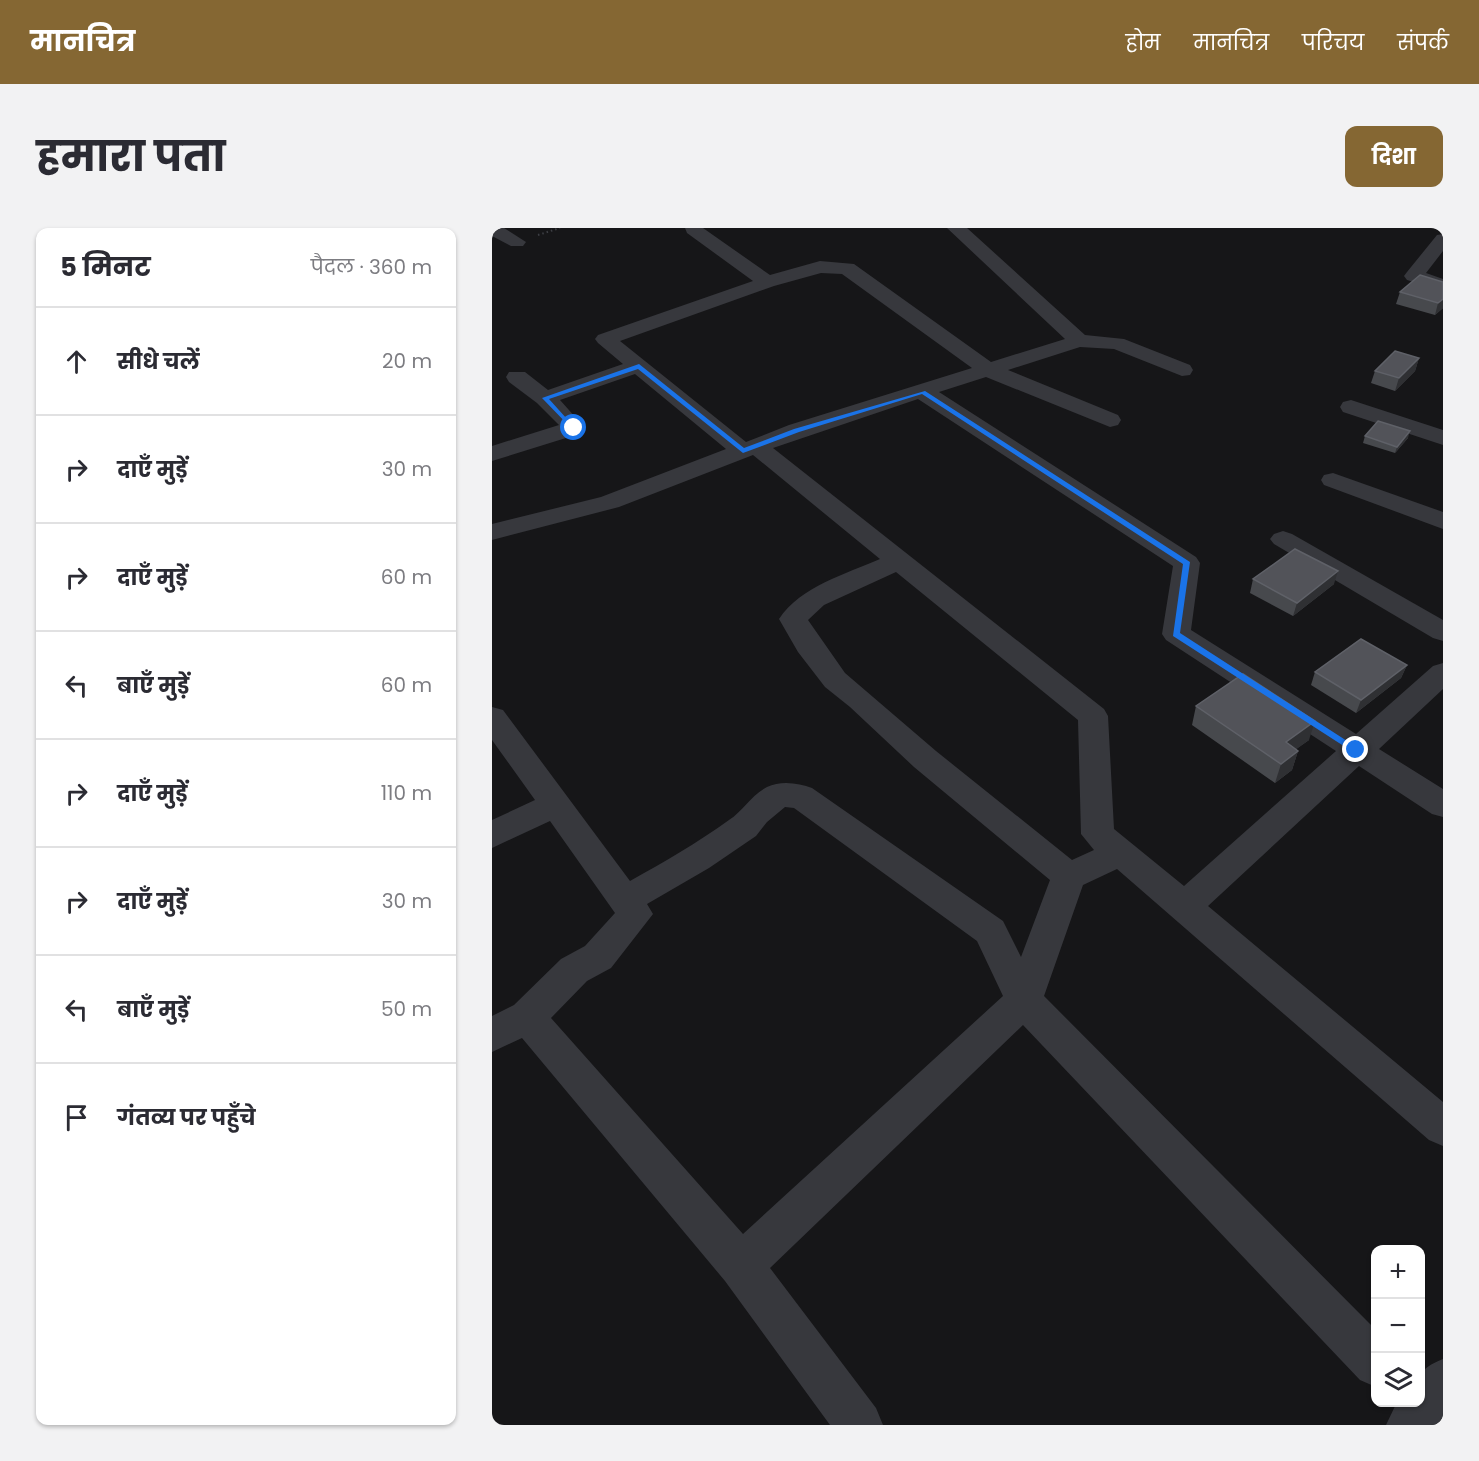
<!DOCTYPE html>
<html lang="hi">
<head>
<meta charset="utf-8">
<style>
  :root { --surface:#fff; --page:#f2f2f3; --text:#2b2b33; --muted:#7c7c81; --line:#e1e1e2; --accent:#856733 }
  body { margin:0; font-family:Poppins,"Noto Sans Devanagari",sans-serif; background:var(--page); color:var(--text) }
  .controls { position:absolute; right:18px; bottom:18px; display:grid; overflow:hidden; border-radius:12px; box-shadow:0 2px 4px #0004 }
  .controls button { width:54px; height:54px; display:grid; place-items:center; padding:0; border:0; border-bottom:2px solid var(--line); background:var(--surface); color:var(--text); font:30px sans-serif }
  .stop { position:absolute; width:18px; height:18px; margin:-14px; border:4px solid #1a73e8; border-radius:50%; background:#fff }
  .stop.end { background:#1a73e8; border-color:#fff; box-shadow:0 2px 6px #0008 }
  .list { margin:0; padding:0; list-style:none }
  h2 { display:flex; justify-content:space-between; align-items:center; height:78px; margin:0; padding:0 24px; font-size:26px }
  h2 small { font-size:20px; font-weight:400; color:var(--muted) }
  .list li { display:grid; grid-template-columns:39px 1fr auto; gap:18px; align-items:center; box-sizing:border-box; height:108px; padding:0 24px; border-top:2px solid var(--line) }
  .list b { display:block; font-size:22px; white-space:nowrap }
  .list em { font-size:20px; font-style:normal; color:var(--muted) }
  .icon { flex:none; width:33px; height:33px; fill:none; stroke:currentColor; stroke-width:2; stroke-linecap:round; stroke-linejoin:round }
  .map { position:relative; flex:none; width:951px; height:1197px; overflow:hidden; border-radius:12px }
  header { display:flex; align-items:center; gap:36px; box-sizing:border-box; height:84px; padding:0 30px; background:var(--accent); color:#fff }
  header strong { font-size:28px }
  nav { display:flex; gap:33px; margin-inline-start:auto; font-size:21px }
  .intro { display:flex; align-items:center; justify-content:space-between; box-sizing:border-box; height:144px; padding:0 36px }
  h1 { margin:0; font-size:42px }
  .button { padding:15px 27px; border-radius:12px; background:var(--accent); color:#fff; font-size:21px; font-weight:700 }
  main { display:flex; gap:36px; padding:0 36px }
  aside { flex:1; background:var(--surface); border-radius:12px; box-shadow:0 2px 4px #0004 }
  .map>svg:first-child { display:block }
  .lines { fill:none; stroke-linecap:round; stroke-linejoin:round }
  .path { stroke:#3d3f44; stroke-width:2; stroke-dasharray:1.5 3; stroke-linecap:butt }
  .minor { fill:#37383d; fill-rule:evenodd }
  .wall { fill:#47494d }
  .shaded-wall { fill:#2f3033 }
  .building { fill:#525359; stroke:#5f6168; stroke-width:1.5 }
  .route { fill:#1a73e8 }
</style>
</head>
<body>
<header>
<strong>मानचित्र</strong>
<nav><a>होम</a><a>मानचित्र</a><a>परिचय</a><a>संपर्क</a></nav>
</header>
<div class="intro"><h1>हमारा पता</h1><a class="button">दिशा</a></div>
<main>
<aside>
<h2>5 मिनट<small>पैदल · 360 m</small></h2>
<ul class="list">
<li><svg class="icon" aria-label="ahead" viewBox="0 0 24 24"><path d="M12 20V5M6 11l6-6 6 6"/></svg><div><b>सीधे चलें</b></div><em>20 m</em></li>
<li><svg class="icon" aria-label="right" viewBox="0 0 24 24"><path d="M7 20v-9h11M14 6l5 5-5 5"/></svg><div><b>दाएँ मुड़ें</b></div><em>30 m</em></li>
<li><svg class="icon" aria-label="right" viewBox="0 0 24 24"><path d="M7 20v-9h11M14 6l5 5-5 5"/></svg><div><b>दाएँ मुड़ें</b></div><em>60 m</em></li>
<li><svg class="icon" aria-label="left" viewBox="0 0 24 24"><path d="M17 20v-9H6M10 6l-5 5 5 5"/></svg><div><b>बाएँ मुड़ें</b></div><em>60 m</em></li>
<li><svg class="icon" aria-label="right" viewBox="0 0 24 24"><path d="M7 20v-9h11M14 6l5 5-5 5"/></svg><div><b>दाएँ मुड़ें</b></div><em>110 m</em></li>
<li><svg class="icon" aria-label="right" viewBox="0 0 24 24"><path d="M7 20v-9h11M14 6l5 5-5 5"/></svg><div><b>दाएँ मुड़ें</b></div><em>30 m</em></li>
<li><svg class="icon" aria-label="left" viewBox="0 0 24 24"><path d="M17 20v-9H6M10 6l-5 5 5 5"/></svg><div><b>बाएँ मुड़ें</b></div><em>50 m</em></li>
<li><svg class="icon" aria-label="arrive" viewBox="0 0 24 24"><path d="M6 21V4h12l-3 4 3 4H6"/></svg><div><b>गंतव्य पर पहुँचे</b></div></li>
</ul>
</aside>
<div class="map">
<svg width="951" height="1197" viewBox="0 0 951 1197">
  <rect width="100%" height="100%" fill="#161618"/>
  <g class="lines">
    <polyline class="path" points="46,7 68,0"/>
    <g class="minor">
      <polygon points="0,0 12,0 34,14 31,18 19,18 0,8"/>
      <path d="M 193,0 L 211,0 L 278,47 L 328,33 L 362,36 L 499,134 L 573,111 L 455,0 L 475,0 L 593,107 L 632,111 L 698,137 L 701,142 L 698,147 L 690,148 L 622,121 L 588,119 L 516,142 L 626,187 L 629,192 L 626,197 L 618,199 L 494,149 L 447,164 L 704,329 L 708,335 L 699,402 L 864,506 L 941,438 L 951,435 L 951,461 L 887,521 L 951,561 L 951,589 L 940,586 L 867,538 L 716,678 L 951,874 L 951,918 L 937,912 L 625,641 L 591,657 L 552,768 L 884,1102 L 884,1159 L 868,1152 L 531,797 L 278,1040 L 384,1180 L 391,1197 L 338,1197 L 233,1053 L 30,810 L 0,824 L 0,788 L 22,777 L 69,731 L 93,718 L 123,685 L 58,593 L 0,620 L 0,592 L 43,572 L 0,512 L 0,479 L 11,482 L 138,653 C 172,634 205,615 237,592 C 251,583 259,567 275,559 C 289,552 307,555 320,560 L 511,693 L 529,729 L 558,652 L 422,539 L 358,479 L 333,459 L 306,424 L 287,391 C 309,358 354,346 388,331 L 261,227 L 127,279 L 0,312 L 0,296 L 109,269 L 234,221 L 143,146 L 68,172 L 93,200 L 90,205 L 0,233 L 0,218 L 67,197 L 45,175 L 17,154 L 14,149 L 17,144 L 33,144 L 56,162 L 131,136 L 106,115 L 103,111 L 106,107 L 261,53 L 195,5 ZM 329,45 L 350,46 L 480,140 L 297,197 L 254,214 L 128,113 L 282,58 ZM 426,171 L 681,338 L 670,406 L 674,412 L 844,523 L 692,658 L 622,601 L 616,488 L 612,481 L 281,220 ZM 404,344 L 586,492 L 589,606 L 602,622 L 580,632 L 444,523 L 353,445 L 316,392 L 332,377 ZM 293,579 L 302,580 L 485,713 L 511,768 L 251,1006 L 59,790 L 95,753 L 119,740 L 161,686 L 155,676 L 217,640 L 264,608 L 275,594 Z"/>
      <polygon points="951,6 951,23 934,45 951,51 951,63 915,52 912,48 915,44 945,7"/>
      <polygon points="859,172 951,202 951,217 851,184 848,179 851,174"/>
      <polygon points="841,245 951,284 951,301 832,257 829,252 832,247"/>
      <polygon points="791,303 800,306 951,392 951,413 941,410 782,316 778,311 782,306"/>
      <path d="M 951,1131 L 951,1193 L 948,1197 L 894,1197 L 905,1174 L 928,1174 C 928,1148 924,1142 951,1131 Z"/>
    </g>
  </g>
  <g class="wall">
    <polygon points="951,54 951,80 943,87 904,76 908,64"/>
    <polygon points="927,130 923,143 903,163 879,155 883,143"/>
    <polygon points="873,208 916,210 903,225 871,215"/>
    <polygon points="761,351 842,356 801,388 758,365"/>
    <polygon points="915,437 909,450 864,485 819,457 823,444"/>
    <polygon points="704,478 817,512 804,521 806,523 800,542 783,555 700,497"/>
  </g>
  <g class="shaded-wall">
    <polygon points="951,71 951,80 943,87 946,75"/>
    <polygon points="927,130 923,143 903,163 907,150"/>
    <polygon points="918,203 916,210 903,225 905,219"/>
    <polygon points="846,343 842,356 801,388 805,375"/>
    <polygon points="915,437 909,450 864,485 869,472"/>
    <polygon points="823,493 817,512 788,533 794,514"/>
    <polygon points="806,523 800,542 783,555 789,536"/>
  </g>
  <g class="building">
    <polygon points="928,47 951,54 951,71 946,75 908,64"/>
    <polygon points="903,123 927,130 907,150 883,143"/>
    <polygon points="886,193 918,203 905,219 873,208"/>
    <polygon points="803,321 846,343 805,375 761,351"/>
    <polygon points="869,411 915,437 869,472 823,444"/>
    <polygon points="751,446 823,493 794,514 806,523 789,536 704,478"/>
  </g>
  <polygon class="route" points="147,136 252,220 302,201 433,163 698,334 688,405 869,522 861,524 681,408 691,336 430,166 307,204 251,225 146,141 57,171 84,201 80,201 50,170"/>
</svg>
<div class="controls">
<button>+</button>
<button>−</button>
<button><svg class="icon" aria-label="layers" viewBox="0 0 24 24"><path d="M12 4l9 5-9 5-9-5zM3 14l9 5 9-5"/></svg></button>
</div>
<div class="stop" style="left:82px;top:200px"></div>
<div class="stop end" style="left:864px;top:522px"></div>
</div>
</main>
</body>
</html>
